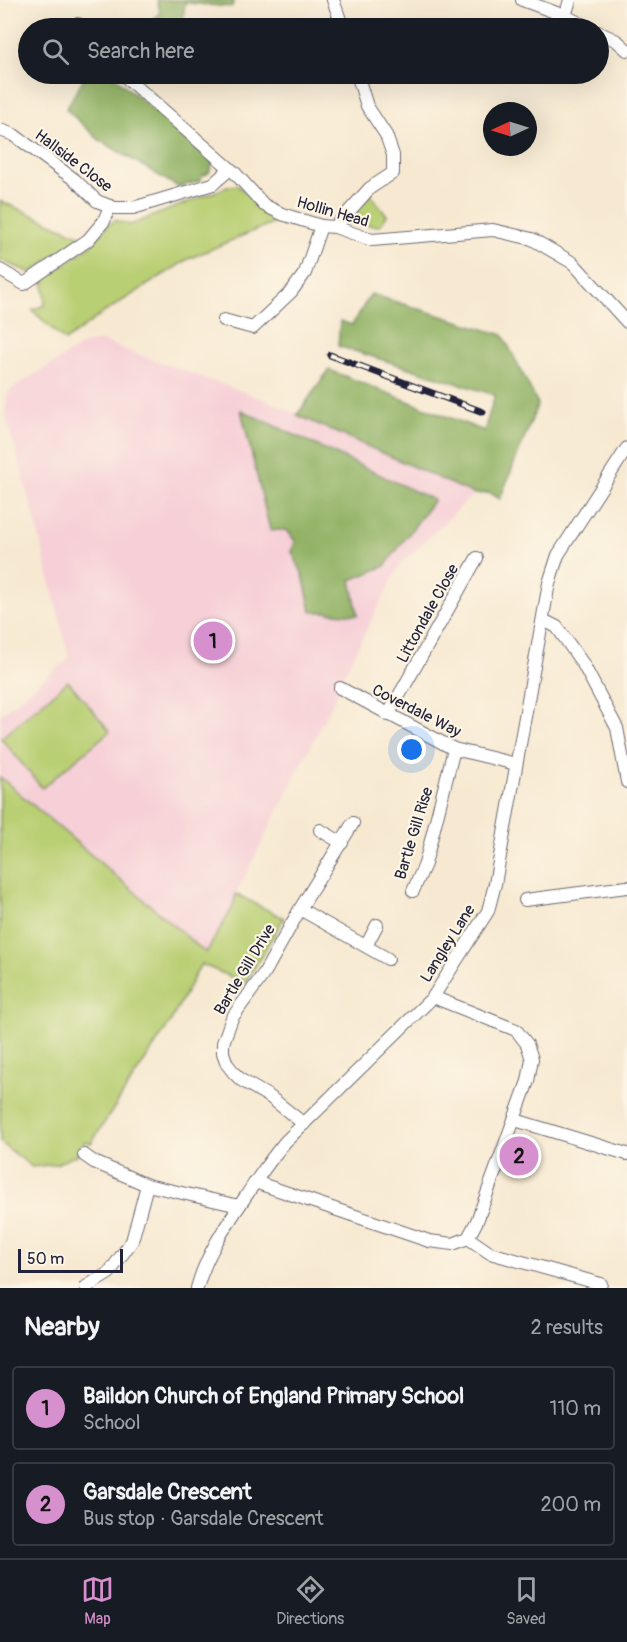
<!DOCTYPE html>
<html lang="en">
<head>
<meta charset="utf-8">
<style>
  :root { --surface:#171b24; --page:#20242c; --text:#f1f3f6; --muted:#9ea1a6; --line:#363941; --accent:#d690ce }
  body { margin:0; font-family:Pangolin,sans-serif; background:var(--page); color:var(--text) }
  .compass { position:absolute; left:483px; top:102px; width:54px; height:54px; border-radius:50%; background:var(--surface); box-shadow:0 6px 24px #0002; rotate:266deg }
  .scale { position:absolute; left:18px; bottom:15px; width:105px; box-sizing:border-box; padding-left:6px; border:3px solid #22223b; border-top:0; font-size:16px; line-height:21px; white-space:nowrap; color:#22223b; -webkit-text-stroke:4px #fcf5e5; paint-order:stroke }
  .you { position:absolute; left:412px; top:750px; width:21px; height:21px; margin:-15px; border:4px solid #fff; border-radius:50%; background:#1a73e8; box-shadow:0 0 0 9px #1a73e833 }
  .badge { display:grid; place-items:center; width:39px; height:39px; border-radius:50%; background:var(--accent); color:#111; font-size:20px; font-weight:700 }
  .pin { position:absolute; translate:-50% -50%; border:3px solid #fff; box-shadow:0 2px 6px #0006 }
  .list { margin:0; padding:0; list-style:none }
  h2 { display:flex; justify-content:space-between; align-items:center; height:78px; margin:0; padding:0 24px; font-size:26px }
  h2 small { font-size:20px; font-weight:400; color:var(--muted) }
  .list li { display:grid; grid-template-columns:39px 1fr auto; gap:18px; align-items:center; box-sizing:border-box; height:84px; margin:0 12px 12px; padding:0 12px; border:2px solid var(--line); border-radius:6px }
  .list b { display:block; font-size:22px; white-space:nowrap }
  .list p { margin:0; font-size:20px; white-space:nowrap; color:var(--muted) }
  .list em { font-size:20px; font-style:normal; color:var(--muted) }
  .icon { flex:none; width:33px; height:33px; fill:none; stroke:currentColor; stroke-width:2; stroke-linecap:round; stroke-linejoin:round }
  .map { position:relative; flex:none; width:627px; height:1288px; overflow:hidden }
  .search { position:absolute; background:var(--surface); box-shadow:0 6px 24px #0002; left:18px; right:18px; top:18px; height:66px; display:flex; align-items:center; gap:15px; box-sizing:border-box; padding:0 21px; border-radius:33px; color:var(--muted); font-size:22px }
  .sheet { height:270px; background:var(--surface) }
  nav { display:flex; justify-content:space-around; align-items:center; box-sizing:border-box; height:84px; border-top:2px solid var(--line); background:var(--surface); font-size:16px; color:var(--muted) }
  nav a { display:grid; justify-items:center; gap:3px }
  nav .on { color:var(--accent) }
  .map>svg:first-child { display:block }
  .built { fill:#f6cfd7 }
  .green { fill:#b9cf73; stroke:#6e7857; stroke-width:1.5 }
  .forest { fill:#92b265; stroke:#5a6a50; stroke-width:1.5 }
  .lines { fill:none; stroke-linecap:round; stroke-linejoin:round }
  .street-casing { stroke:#6d6870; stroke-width:14 }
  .street { stroke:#fff; stroke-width:12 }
  .rail-casing { stroke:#22223b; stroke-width:7 }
  .rail { stroke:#fcf5e5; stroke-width:4.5; stroke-dasharray:14; stroke-linecap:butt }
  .labels { text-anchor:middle; stroke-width:4.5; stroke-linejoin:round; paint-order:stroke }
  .street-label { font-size:16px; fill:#22223b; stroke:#fcf5e5 }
</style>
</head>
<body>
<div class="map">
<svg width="627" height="1288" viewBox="0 0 627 1288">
  <rect width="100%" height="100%" fill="#fcf5e5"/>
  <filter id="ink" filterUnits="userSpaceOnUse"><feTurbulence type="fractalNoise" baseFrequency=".0167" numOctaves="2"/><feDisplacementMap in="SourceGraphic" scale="12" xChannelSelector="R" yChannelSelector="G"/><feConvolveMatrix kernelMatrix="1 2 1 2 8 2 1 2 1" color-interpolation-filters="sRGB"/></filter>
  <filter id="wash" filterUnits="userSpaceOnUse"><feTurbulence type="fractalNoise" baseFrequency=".008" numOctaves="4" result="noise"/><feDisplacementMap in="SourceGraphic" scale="24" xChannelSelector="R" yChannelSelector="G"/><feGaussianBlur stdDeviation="1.35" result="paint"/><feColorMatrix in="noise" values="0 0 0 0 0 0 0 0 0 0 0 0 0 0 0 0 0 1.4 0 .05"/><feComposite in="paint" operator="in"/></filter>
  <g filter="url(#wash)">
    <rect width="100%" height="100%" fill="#f7e9d1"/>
    <polygon class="built" points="101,341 266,400 474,494 399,566 343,676 340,688 236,894 233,907 207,954 0,777 0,715 69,658 34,516 5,413 8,391 84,344"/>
    <g class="green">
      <polygon points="237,185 277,221 188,259 103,313 65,341 32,310 45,305 44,280 91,245 107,226 115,220 130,225 230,186"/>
      <polygon points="370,194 387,215 380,226 348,223 350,215"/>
      <polygon points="0,201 81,236 31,273 2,261 0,260"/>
      <polygon points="68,681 110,731 42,788 1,738"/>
      <polygon points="0,777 206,953 233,907 236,894 284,918 245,983 201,964 169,1024 91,1143 85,1141 77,1155 56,1164 32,1167 0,1142"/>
    </g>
    <g class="forest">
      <polygon points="157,0 234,0 232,7 185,3 182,28 148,28 160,12"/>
      <polygon points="86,74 111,74 213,161 209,173 202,176 201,181 178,187 99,140 66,109"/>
      <polygon points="371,294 503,335 538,404 500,499 490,493 474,494 297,415 329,370 484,431 495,395 338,346 340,321 352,325"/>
      <polygon points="241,410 434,500 385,566 351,580 358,615 311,611 303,575 292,552 295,541 287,530 270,530"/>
    </g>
  </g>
  <g filter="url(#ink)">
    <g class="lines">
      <g class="street-casing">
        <g id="street">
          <polyline points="333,0 343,28"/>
          <polyline points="522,0 565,16 590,28"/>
          <polyline points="565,16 570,0"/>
          <polyline points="78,24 81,28"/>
          <polyline points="598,32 617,41 627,50"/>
          <polyline points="122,74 235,173 264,205 282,214 321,226 335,227 372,240 493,230 532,239 573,263 627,322"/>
          <polyline points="0,130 14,135 75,180 97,201 115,208 133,208 213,184 230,169"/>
          <polyline points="335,227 370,188 393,173 393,155 386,135 367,106 357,74"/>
          <polyline points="0,270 24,284 88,240 104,221 110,206"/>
          <polyline points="224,320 253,328 291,292 305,273 321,226"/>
          <polyline points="543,620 557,627 583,664 617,728 627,782"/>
          <polyline points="340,688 454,749 516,764"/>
          <polyline points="388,715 477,558"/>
          <polyline points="320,830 342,843"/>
          <polyline points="413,891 425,864 454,749"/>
          <polyline points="525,900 627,887"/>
          <polyline points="300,909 388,959"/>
          <polyline points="366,946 377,925"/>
          <polyline points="515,1120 627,1154"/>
          <polyline points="304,1124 270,1097 241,1080 234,1073 227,1064 223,1053 223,1043 232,1018 265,972 300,909 353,823"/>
          <polyline points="84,1155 94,1162 147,1185 239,1206"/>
          <polyline points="255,1182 429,1241 453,1244 468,1238 477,1221 528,1081 532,1059 527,1044 516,1030 433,997"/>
          <polyline points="468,1238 490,1253 601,1284"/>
          <polyline points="86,1287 109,1273 132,1241 147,1185"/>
          <path d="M 197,1288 C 206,1255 225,1227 244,1199 C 257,1179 270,1160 285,1142 L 433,997 L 488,911 L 495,884 L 549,583 L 558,555 L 627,448"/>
        </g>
      </g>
      <use href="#street" class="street"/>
      <g class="rail-casing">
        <polyline id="rail" points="330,355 483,412"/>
      </g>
      <use href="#rail" class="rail"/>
    </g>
  </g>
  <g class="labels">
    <g class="street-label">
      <text transform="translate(74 160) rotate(37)" y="6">Hallside Close</text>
      <text transform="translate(333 211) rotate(16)" y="6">Hollin Head</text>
      <text transform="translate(427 613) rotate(-61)" y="6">Littondale Close</text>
      <text transform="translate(417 710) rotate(27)" y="6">Coverdale Way</text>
      <text transform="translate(413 833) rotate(-73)" y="6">Bartle Gill Rise</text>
      <text transform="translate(447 943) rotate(-58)" y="6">Langley Lane</text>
      <text transform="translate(244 969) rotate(-59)" y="6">Bartle Gill Drive</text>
    </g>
  </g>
</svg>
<svg class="compass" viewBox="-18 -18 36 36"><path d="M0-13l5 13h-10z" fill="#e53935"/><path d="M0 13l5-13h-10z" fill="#9ea1a6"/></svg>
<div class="scale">50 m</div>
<div class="you"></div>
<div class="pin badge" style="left:213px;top:641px">1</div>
<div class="pin badge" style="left:519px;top:1156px">2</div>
<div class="search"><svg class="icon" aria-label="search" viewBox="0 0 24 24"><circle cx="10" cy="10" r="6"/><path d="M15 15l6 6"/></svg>Search here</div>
</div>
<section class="sheet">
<h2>Nearby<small>2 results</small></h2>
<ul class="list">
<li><span class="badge">1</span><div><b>Baildon Church of England Primary School</b><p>School</p></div><em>110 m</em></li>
<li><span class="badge">2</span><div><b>Garsdale Crescent</b><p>Bus stop · Garsdale Crescent</p></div><em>200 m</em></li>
</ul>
</section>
<nav>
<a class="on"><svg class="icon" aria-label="map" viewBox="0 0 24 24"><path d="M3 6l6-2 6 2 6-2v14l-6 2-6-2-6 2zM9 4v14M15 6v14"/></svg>Map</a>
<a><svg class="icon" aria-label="directions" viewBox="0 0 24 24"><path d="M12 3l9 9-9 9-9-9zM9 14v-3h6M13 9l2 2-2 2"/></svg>Directions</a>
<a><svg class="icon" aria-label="saved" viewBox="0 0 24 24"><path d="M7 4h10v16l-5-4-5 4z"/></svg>Saved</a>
</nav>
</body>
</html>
